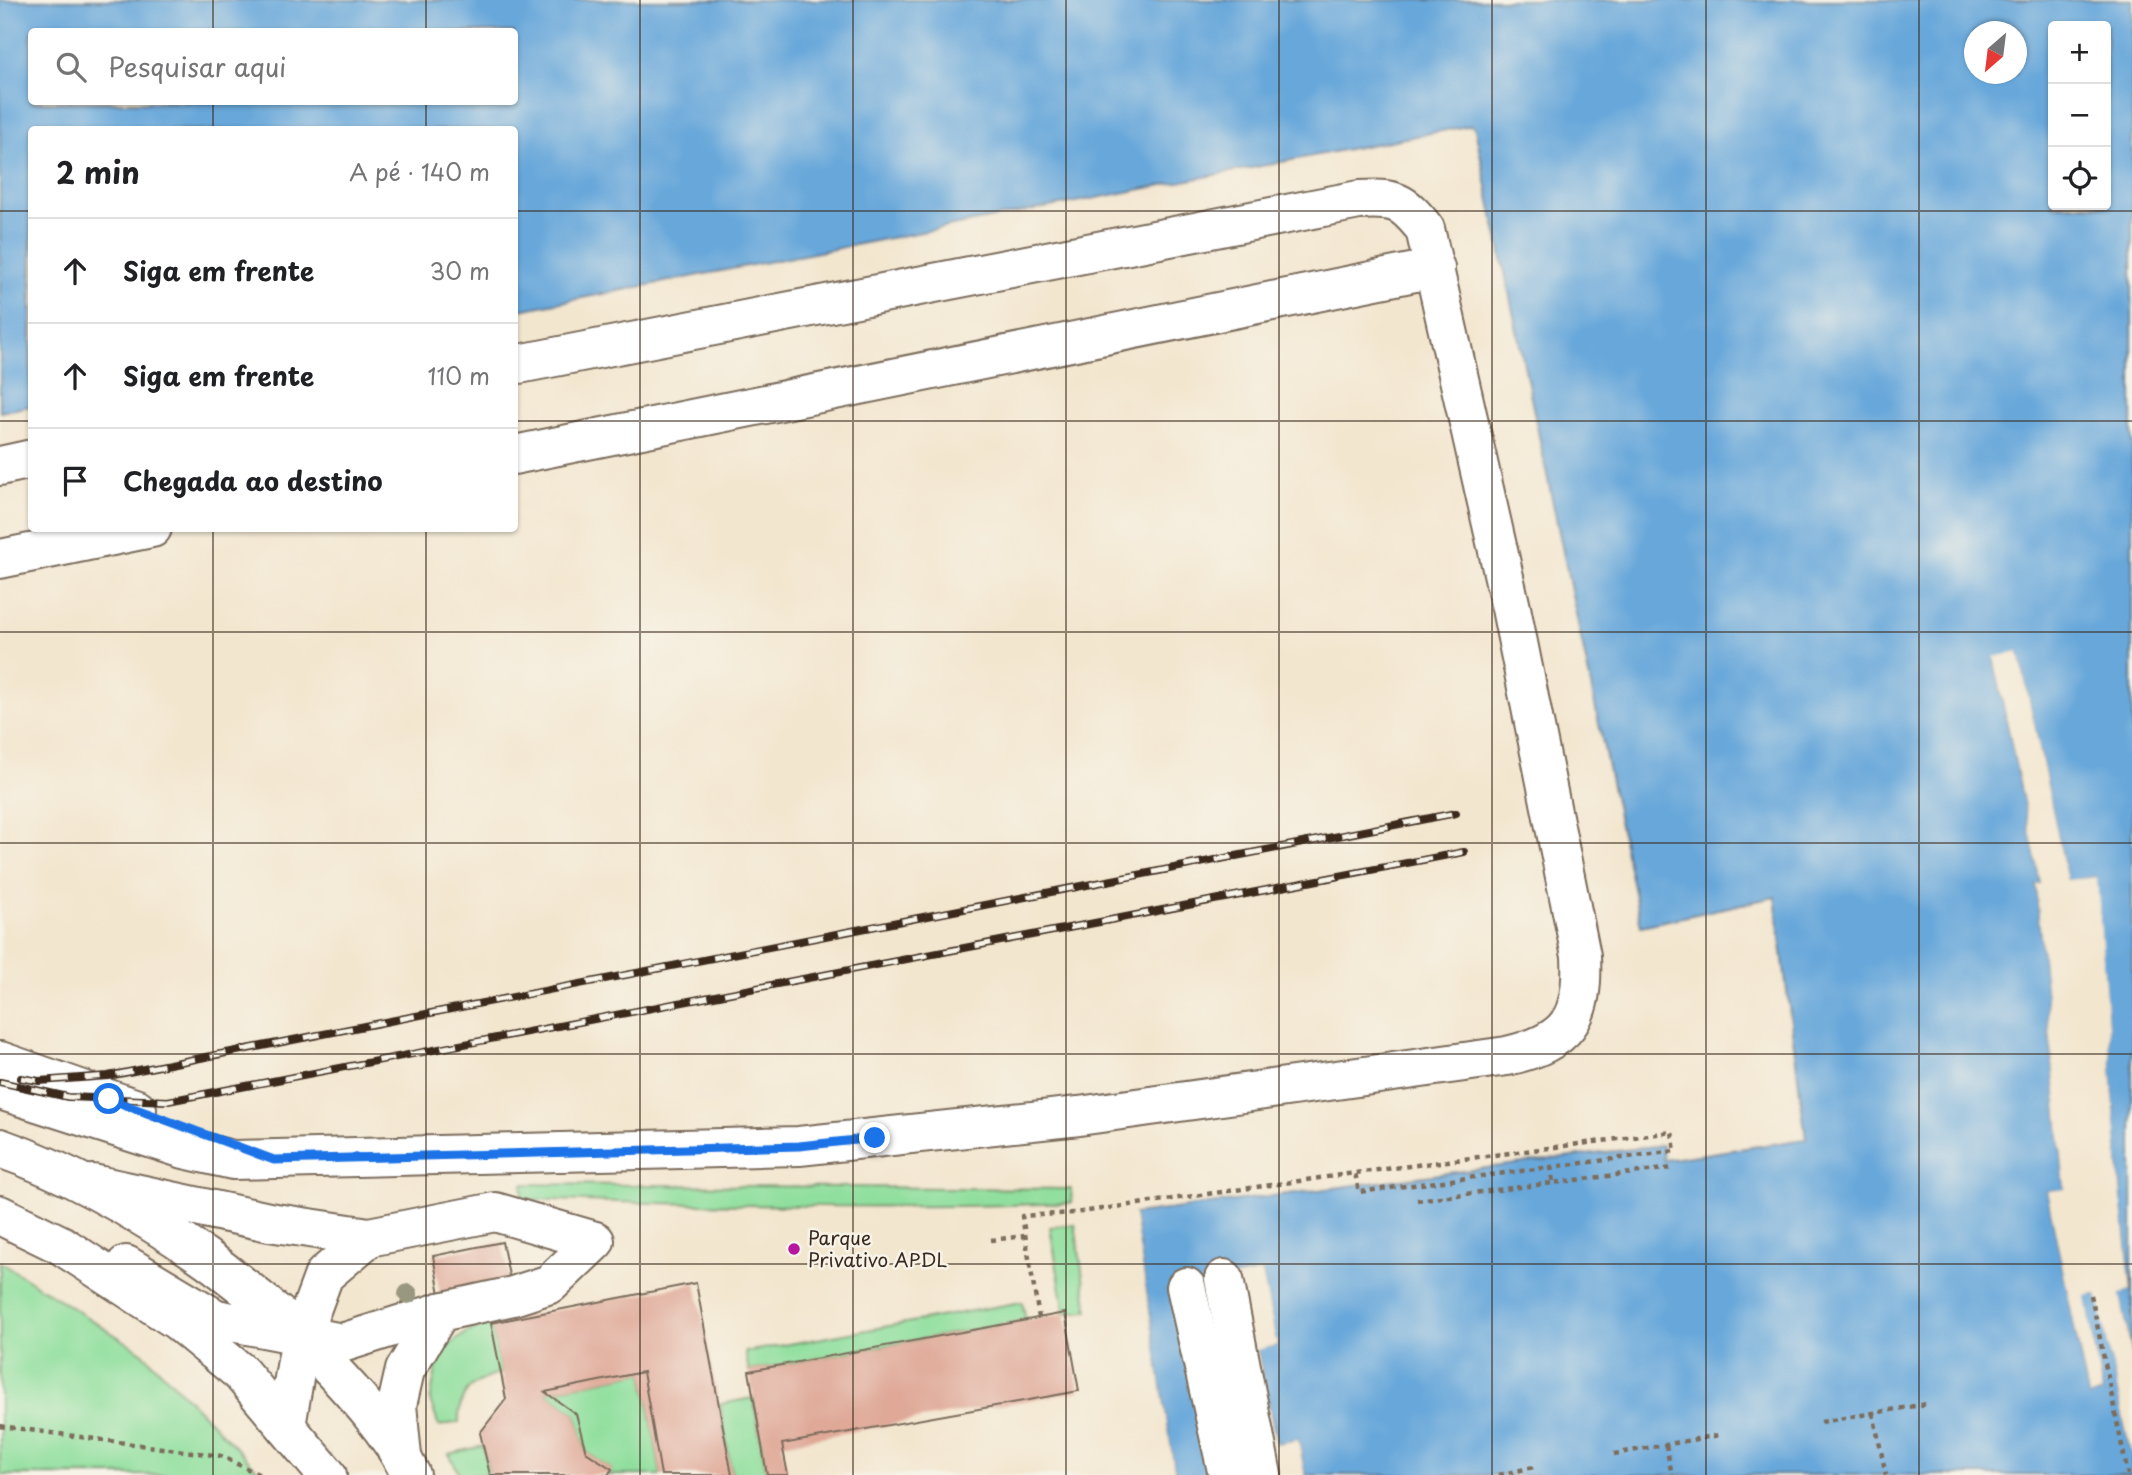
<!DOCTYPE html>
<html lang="pt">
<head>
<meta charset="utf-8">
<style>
  :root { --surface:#fff; --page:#f6f6f6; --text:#202124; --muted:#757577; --line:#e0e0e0 }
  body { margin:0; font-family:"Playpen Sans",sans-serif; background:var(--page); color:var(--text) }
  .controls { position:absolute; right:21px; top:21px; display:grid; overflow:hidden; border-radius:7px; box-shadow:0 2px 5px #0004 }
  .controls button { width:63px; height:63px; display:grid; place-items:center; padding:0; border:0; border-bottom:2px solid var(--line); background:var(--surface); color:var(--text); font:35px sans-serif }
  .compass { position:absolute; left:1964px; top:21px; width:63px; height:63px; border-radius:50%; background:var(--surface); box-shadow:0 2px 5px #0004; rotate:208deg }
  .stop { position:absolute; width:21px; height:21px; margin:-16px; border:5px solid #1a73e8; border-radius:50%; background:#fff }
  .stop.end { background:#1a73e8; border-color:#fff; box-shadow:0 2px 7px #0008 }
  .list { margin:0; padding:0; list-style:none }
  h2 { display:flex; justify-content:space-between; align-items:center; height:91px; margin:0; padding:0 28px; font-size:30px }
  h2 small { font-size:23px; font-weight:400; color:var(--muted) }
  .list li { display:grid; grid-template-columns:46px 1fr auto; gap:21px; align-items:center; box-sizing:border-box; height:105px; padding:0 28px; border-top:2px solid var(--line) }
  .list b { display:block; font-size:26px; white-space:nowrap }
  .list em { font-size:23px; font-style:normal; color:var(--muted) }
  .icon { flex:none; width:38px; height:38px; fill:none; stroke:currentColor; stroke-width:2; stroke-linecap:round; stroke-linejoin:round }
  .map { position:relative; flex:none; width:2132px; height:1475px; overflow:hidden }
  .search { position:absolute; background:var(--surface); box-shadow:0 2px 5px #0004; left:28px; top:28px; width:490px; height:77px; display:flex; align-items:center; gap:18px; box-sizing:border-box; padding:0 24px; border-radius:7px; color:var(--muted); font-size:26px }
  .panel { position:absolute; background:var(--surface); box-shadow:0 2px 5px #0004; left:28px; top:126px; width:490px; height:406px; border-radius:7px }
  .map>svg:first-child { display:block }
  .green { fill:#90df9e; stroke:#66845e; stroke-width:2 }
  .water { fill:#67a7da; stroke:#51687c; stroke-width:2; fill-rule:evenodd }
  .pier { fill:#f3e6cf }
  .building { fill:#dfa897 }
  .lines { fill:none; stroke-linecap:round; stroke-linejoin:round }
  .minor-casing { stroke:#7b6c5c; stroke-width:42 }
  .major-casing { stroke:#7b6c5c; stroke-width:42 }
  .path { stroke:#7b6c5c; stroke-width:4.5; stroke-dasharray:5 5; stroke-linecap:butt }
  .minor { stroke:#fff; stroke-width:38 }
  .major { stroke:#fff; stroke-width:38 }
  .rail-casing { stroke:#3b2a1e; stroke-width:8 }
  .rail { stroke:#f7f3e8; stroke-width:5; stroke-dasharray:16; stroke-linecap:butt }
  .tree { fill:#99977f }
  .route { stroke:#1a73e8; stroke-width:9 }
  .grid { fill:none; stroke:#3b2a1e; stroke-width:2; stroke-opacity:0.55 }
  .poi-dot { fill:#b5179e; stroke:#f7f3e8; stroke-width:2.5 }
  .labels { text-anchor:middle; stroke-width:5; stroke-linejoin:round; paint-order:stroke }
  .poi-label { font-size:19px; fill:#3b2a1e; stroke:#f7f3e8; text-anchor:start }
</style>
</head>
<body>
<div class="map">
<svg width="2132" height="1475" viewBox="0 0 2132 1475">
  <rect width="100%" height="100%" fill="#f7f3e8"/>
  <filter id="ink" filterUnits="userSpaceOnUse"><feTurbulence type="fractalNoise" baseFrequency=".0143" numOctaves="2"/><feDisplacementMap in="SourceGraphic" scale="14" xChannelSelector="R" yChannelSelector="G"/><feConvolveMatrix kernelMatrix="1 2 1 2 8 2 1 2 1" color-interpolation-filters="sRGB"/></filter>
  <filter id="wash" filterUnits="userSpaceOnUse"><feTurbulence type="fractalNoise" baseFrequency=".00686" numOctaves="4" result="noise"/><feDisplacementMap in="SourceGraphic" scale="28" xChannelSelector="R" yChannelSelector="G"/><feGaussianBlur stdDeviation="1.57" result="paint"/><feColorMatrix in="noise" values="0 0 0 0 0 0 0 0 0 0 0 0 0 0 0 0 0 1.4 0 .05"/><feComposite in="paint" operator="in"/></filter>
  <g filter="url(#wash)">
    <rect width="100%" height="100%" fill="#f3e6cf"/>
    <g class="green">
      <path d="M 523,1184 L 1071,1189 L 1072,1203 C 889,1210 706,1205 522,1199 Z"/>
      <polygon points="1075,1224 1088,1311 1065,1313 1050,1227"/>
      <polygon points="0,1262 142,1352 263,1475 0,1475"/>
      <polygon points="1022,1302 1026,1320 749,1371 745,1352"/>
      <path d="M 491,1323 L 501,1373 C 473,1381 458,1391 459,1422 L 439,1426 L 430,1401 L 436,1369 L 448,1346 L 467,1332 Z"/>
      <polygon points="643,1372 661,1475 608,1475 611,1469 586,1452 576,1414 545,1392"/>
      <polygon points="753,1398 767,1475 732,1475 720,1404"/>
      <polygon points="483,1446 490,1475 460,1475 449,1454"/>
    </g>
    <path class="water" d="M 0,0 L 2132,0 L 2132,1353 L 2119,1293 L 2131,1290 L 2120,1186 L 2096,877 L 2067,881 L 2019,653 L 1994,658 L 2041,884 L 2036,885 L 2065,1190 L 2047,1191 L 2089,1396 L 2102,1393 L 2085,1295 L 2098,1294 L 2132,1458 L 2132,1475 L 1305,1475 L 1298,1440 L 1277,1444 L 1257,1349 L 1277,1345 L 1262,1272 L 1172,1290 L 1209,1475 L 1175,1475 L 1134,1214 L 1662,1145 L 1664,1160 L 1806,1139 L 1775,897 L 1641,926 L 1475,129 L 1472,125 L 515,311 L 514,130 L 32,130 L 31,406 L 0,412 ZM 2053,26 L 2106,26 L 2106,205 L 2053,205 ZM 32,32 L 514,32 L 514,102 L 32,102 ZM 1974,32 L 2016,32 L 2016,74 L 1974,74 Z"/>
    <g class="pier">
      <polygon points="2019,652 2067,880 2097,877 2120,1186 2131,1290 2120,1294 2132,1356 2129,1353 2116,1294 2118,1290 2127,1288 2117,1187 2093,881 2067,884 2064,882 2016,656 1998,660 2044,884 2040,888 2068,1190 2066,1193 2051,1194 2092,1392 2098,1390 2082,1295 2084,1292 2098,1290 2101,1293 2132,1441 2132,1458 2097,1294 2086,1296 2102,1393 2089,1396 2047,1191 2065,1189 2036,885 2041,884 1994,657"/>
      <polygon points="1130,1214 1134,1214 1175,1475 1172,1475"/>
      <polygon points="1262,1272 1277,1345 1257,1350 1276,1444 1298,1440 1305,1475 1302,1475 1295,1444 1274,1447 1255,1346 1273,1342 1259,1276 1176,1292 1172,1290"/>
    </g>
    <g id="blocks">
      <g class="building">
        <polygon points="502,1242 510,1280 440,1294 433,1256"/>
        <polygon points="696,1283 732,1475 661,1475 643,1372 545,1392 576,1414 586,1452 612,1469 608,1475 490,1475 480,1433 506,1399 491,1323"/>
        <polygon points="1065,1313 1079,1391 782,1444 788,1475 767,1475 749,1371"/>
      </g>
    </g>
  </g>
  <g filter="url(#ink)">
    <use href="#blocks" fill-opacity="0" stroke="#7b6c5c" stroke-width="2"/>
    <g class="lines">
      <g class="minor-casing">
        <g id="minor">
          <polyline points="514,455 1435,268"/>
          <polyline points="0,466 32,459"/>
          <polyline points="0,559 152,528"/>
          <polyline points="0,1061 137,1109"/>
          <path d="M 0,1090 L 184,1149 L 233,1160 L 799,1146 L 1079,1116 L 1507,1056 C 1568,1042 1584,1019 1581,956 L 1511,608 L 1425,229 C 1402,200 1395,198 1359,200 L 514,365"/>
          <polyline points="93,1184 269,1222 369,1237 495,1212 595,1241 550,1284 513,1296 440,1312 342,1343 216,1319 126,1265"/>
          <polyline points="1224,1279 1262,1475"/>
          <polyline points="1186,1287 1228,1475"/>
          <polyline points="286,1426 301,1337 324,1275 369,1237"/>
          <polyline points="402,1456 397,1405 405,1370 440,1312"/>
        </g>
      </g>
      <g class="major-casing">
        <g id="major">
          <path d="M 0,1148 C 72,1173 141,1213 203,1256 C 236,1279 268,1307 300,1332 L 301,1337 C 340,1379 386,1423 411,1475"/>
          <polyline points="0,1215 61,1245 178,1321 240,1372 327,1475"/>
        </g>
      </g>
      <g class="path">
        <polyline points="1551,1166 1553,1183"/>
        <polyline points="1417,1200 1672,1168"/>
        <polyline points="991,1240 1025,1236"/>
        <polyline points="2091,1295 2128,1475"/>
        <polyline points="1039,1318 1022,1216 1074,1213 1355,1173 1672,1132 1675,1151 1359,1192 1355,1173"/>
        <polyline points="1873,1413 1886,1475"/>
        <polyline points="1821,1422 1926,1404"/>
        <polyline points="0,1426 221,1456 260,1475"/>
        <polyline points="1666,1445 1672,1475"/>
        <polyline points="1614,1454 1719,1435"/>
        <polyline points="1499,1475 1538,1466"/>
      </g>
      <use href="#minor" class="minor"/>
      <use href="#major" class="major"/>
      <g class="rail-casing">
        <g id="rail">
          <polyline points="21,1078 39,1081 108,1076 1456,813"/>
          <polyline points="0,1082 68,1097 168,1101 1464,852"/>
        </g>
      </g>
      <use href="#rail" class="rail"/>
    </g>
    <circle class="tree" cx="408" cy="1294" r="10"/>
  </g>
  <g class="lines" filter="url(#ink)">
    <polyline class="route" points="109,1099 274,1160 799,1146 875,1138"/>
  </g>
  <path class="grid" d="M 213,0 L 213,32M 426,0 L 426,32M 640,0 L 640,1475M 853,0 L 853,1475M 1066,0 L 1066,1475M 1279,0 L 1279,1475M 1492,0 L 1492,1475M 1706,0 L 1706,1475M 1919,0 L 1919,1475M 213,102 L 213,130M 426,102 L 426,130M 0,211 L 32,211M 514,211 L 2132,211M 0,421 L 32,421M 514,421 L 2132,421M 213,528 L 213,1475M 426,528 L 426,1475M 0,632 L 2132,632M 0,843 L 2132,843M 0,1054 L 2132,1054M 0,1264 L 2132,1264"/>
  <circle class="poi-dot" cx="794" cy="1249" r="7"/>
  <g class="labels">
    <g class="poi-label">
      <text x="808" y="1245">Parque<tspan x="808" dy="22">Privativo APDL</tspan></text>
    </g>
  </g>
</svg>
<div class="controls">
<button>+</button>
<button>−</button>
<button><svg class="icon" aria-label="locate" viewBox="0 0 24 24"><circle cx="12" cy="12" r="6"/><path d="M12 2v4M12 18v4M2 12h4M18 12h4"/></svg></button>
</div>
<svg class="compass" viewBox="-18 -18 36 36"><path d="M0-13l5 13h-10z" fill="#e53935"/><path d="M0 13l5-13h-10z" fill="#757577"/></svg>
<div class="stop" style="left:109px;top:1099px"></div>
<div class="stop end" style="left:875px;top:1138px"></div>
<div class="search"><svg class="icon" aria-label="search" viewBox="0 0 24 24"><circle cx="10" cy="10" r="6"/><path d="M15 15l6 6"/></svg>Pesquisar aqui</div>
<section class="panel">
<h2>2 min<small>A pé · 140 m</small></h2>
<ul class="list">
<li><svg class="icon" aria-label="ahead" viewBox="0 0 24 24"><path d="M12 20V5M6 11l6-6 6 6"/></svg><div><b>Siga em frente</b></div><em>30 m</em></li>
<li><svg class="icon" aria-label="ahead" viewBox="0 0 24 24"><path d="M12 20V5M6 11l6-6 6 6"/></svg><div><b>Siga em frente</b></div><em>110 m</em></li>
<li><svg class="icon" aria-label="arrive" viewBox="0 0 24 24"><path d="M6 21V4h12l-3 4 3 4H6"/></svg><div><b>Chegada ao destino</b></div></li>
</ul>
</section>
</div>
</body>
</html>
